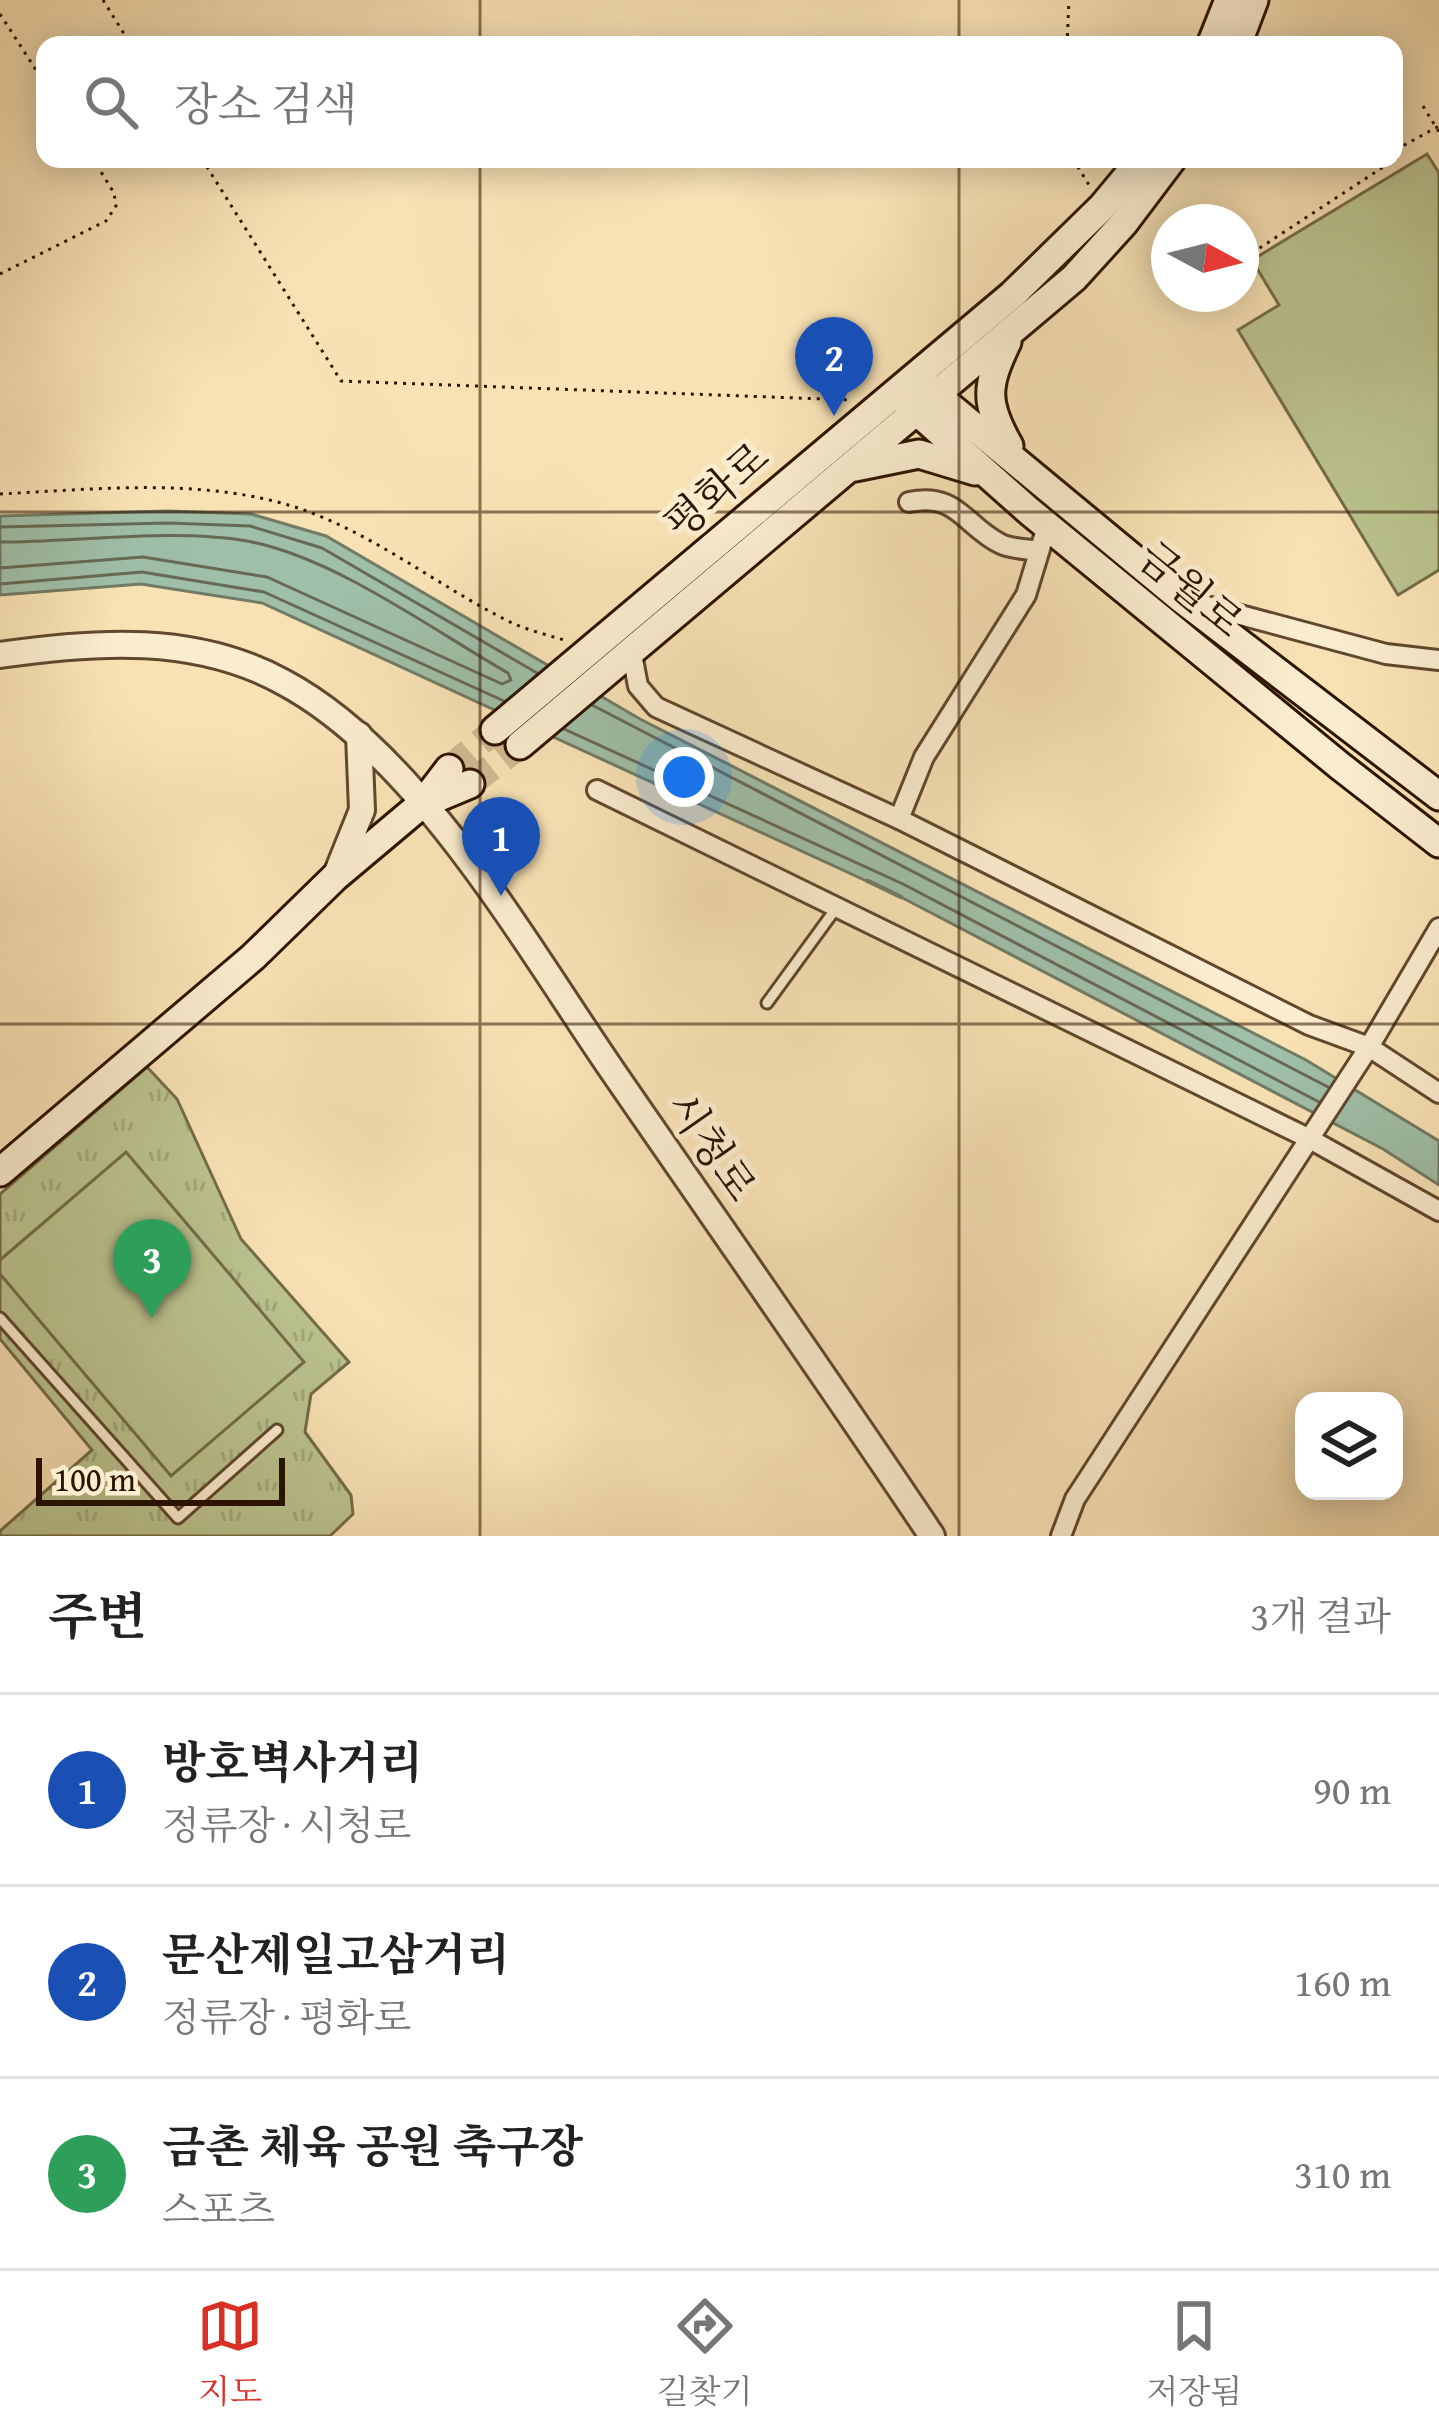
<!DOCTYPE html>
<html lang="ko">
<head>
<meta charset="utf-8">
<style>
  :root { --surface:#fff; --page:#f6f6f6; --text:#222; --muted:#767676; --line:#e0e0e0; --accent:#d93025 }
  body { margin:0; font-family:"Gentium Book Plus","Noto Serif KR",serif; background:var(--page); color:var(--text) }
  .controls { position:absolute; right:36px; bottom:36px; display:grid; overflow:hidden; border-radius:24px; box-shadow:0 6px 30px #0003 }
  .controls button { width:108px; height:108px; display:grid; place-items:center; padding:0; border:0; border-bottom:3px solid var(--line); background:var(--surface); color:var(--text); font:60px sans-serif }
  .compass { position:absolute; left:1151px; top:204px; width:108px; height:108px; border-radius:50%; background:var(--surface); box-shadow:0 6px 30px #0003; rotate:97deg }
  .scale { position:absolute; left:36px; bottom:30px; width:249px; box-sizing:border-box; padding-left:12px; border:6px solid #2d1401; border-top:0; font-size:33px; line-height:42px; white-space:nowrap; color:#2d1401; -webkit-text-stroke:9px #faecce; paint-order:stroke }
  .you { position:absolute; left:684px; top:777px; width:42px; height:42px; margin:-30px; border:9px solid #fff; border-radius:50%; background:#1a73e8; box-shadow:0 0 0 18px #1a73e833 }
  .badge { display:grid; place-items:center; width:78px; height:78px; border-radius:50%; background:var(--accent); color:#fff; font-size:39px; font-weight:700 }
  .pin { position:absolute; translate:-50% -99px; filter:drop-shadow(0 3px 6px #0008) }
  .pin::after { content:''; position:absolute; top:63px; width:42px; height:36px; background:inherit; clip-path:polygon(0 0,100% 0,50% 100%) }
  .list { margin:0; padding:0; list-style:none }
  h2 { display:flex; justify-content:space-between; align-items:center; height:156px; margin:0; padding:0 48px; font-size:51px }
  h2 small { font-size:39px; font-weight:400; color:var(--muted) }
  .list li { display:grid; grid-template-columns:78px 1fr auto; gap:36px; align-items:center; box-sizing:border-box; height:192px; padding:0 48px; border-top:3px solid var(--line) }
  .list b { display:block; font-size:45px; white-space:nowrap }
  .list p { margin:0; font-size:39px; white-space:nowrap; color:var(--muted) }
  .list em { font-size:39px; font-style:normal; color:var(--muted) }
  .icon { flex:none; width:66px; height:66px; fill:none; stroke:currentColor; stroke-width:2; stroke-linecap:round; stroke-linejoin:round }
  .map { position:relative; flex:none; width:1439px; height:1536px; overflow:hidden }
  .search { position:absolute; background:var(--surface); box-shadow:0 6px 30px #0003; left:36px; right:36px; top:36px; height:132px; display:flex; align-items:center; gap:30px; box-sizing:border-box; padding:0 42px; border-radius:24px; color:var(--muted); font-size:45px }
  .sheet { height:732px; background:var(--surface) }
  nav { display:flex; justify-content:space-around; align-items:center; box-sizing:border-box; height:168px; border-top:3px solid var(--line); background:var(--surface); font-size:33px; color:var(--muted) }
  nav a { display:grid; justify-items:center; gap:6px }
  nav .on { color:var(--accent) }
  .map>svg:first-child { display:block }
  .grass { fill:url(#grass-tufts); stroke:#746c48; stroke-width:3 }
  .garden { fill:#bbc48f; stroke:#746c48; stroke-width:3 }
  .water { fill:#9fbfa8; stroke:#717b65; stroke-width:3 }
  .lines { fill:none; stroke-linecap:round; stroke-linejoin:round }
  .shore { stroke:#666a54; stroke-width:3 }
  .stream { stroke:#717b65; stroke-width:4.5 }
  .secondary-tunnel { stroke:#cfb990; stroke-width:27; stroke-dasharray:27 14; stroke-linecap:butt }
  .service-casing { stroke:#60482e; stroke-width:15 }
  .minor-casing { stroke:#60482e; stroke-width:24 }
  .tertiary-casing { stroke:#60482e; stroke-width:30 }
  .secondary-casing { stroke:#2d1401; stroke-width:33 }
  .path { stroke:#2d1401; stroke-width:3; stroke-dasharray:3 6; stroke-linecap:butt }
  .service { stroke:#faecce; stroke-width:9 }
  .minor { stroke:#faecce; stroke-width:18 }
  .tertiary { stroke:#faecce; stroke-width:24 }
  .secondary { stroke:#faecce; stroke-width:27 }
  .grid { fill:none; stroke:#2d1401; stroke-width:3; stroke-opacity:0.55 }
  .labels { text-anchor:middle; stroke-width:10; stroke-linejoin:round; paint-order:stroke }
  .street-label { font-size:42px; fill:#2d1401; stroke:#faecce }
</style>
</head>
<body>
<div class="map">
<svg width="1439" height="1536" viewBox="0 0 1439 1536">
  <defs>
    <pattern id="grass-tufts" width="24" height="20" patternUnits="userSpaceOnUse" patternTransform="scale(3)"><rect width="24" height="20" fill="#bbc48f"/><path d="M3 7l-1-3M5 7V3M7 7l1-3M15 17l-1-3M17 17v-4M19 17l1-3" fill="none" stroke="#a1a87a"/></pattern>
  </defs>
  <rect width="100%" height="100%" fill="#f8e2b4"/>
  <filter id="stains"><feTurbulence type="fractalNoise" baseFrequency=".00167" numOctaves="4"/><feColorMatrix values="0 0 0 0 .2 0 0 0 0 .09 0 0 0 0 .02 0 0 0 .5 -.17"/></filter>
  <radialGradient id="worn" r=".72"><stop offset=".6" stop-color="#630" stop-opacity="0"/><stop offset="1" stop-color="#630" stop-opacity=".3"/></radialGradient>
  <polygon class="grass" points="147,1067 177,1099 241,1239 349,1362 311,1394 305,1432 351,1495 353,1514 330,1536 0,1536 0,1531 92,1450 0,1339 0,1194"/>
  <g class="garden">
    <polygon points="1427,154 1439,173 1439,570 1398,595 1238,330 1279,305 1252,260"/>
    <polygon points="126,1152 304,1362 171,1476 0,1274 0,1260"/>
  </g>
  <polygon class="water" points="168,511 251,514 326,536 640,719 1306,1060 1439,1141 1439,1185 1383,1149 897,895 262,603 141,584 0,595 0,516"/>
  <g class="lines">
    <g class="shore">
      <polyline points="0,527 168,523 250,526 322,548 537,673"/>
      <path d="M 0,542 C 75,542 175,528 247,541 C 334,557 431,629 508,673 L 511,680 L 502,684 L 267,577 L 143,557 L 0,568"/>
      <polyline points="0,584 142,572 264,592 504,701"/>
      <polyline points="592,705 1328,1087"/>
      <polyline points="564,729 903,884 1319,1102"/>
    </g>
    <polyline class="stream" points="868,881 901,897"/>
    <g class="secondary-tunnel">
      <polyline points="449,769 495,730"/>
      <polyline points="470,784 520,745"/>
    </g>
    <g class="service-casing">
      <g id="service">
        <polyline points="767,1003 837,907"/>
        <polyline points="0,1318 178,1518 277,1430"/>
      </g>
    </g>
    <g class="minor-casing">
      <g id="minor">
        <path d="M 909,502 C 958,492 964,526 1001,544 C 1011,549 1028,549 1039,551"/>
        <polyline points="1192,602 1386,654 1439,660"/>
        <polyline points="632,654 638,686 656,707 899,819 1309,1025 1369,1047 1439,1093"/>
        <polyline points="597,790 1308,1138 1439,1211"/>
        <polyline points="899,819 924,757 1026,595 1047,526"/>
        <polyline points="1061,1536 1075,1499 1369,1047 1439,928"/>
      </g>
    </g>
    <g class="tertiary-casing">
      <g id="tertiary">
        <path d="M 0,655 C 95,641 196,634 283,682 C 419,754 527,947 614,1073 C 720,1227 828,1380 932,1536"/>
        <polyline points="335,877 362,810 359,735"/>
      </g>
    </g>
    <g class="secondary-casing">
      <g id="secondary">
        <polyline points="1211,45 1229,0"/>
        <polyline points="1237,45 1254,0"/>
        <path d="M 1007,342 C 986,386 984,402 1009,446"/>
        <polyline points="926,387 1182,599 1439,796"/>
        <polyline points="903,399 1029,511 1340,766 1439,843"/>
        <polyline points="855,467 919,454 975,471"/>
        <polyline points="495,730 1012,295 1102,207 1142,159"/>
        <polyline points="520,745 1074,278 1123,224 1172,159"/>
        <polyline points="427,802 470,784"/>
        <polyline points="0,1172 253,957 335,877 423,803 449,769"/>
      </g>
    </g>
    <g class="path">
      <polyline points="103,0 131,45"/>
      <polyline points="0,14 45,84"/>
      <polyline points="1067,45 1069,0"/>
      <polyline points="1423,106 1439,132"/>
      <polyline points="202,159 341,381 851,400"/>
      <polyline points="1073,159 1089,185"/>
      <polyline points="1252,253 1397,158 1399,148 1439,126"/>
      <polyline points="0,274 106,221 116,206 114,193 93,159"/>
      <path d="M 0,494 C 99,489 206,477 301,509 C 376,535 441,588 512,623 C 528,630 547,635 564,640"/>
    </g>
    <use href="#service" class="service"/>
    <use href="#minor" class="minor"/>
    <use href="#tertiary" class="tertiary"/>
    <use href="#secondary" class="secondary"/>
  </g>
  <path class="grid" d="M 480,0 L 480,45M 959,0 L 959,45M 480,159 L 480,1536M 959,159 L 959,1536M 0,512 L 1439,512M 0,1024 L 1439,1024"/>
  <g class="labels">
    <g class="street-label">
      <text transform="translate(716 490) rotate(-41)" y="15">평화로</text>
      <text transform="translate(1191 589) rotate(40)" y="15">금월로</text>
      <text transform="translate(712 1146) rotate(55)" y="15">시청로</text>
    </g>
  </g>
  <rect width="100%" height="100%" filter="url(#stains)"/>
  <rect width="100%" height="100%" fill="url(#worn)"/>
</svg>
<div class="controls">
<button><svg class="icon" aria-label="layers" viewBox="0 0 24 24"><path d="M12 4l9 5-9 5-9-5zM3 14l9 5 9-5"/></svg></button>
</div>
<svg class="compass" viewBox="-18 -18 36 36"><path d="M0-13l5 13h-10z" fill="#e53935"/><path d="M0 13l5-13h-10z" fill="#767676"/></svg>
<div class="scale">100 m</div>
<div class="you"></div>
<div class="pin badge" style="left:501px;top:896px;background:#1a4fb4">1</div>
<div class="pin badge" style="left:834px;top:416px;background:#1a4fb4">2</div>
<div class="pin badge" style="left:152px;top:1318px;background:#2e9e5b">3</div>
<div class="search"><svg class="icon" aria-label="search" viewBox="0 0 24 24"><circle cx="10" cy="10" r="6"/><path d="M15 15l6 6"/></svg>장소 검색</div>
</div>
<section class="sheet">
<h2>주변<small>3개 결과</small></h2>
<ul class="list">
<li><span class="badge" style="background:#1a4fb4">1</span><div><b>방호벽사거리</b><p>정류장 · 시청로</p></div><em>90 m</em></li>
<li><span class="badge" style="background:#1a4fb4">2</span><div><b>문산제일고삼거리</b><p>정류장 · 평화로</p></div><em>160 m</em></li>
<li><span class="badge" style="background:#2e9e5b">3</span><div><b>금촌 체육 공원 축구장</b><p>스포츠</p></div><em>310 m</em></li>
</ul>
</section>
<nav>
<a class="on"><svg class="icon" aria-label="map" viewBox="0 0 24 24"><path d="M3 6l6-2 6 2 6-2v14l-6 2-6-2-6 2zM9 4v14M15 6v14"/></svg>지도</a>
<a><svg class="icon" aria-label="directions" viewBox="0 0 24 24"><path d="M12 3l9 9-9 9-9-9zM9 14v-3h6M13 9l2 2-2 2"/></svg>길찾기</a>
<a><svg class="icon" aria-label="saved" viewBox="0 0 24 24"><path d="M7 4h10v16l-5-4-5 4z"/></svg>저장됨</a>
</nav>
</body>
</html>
